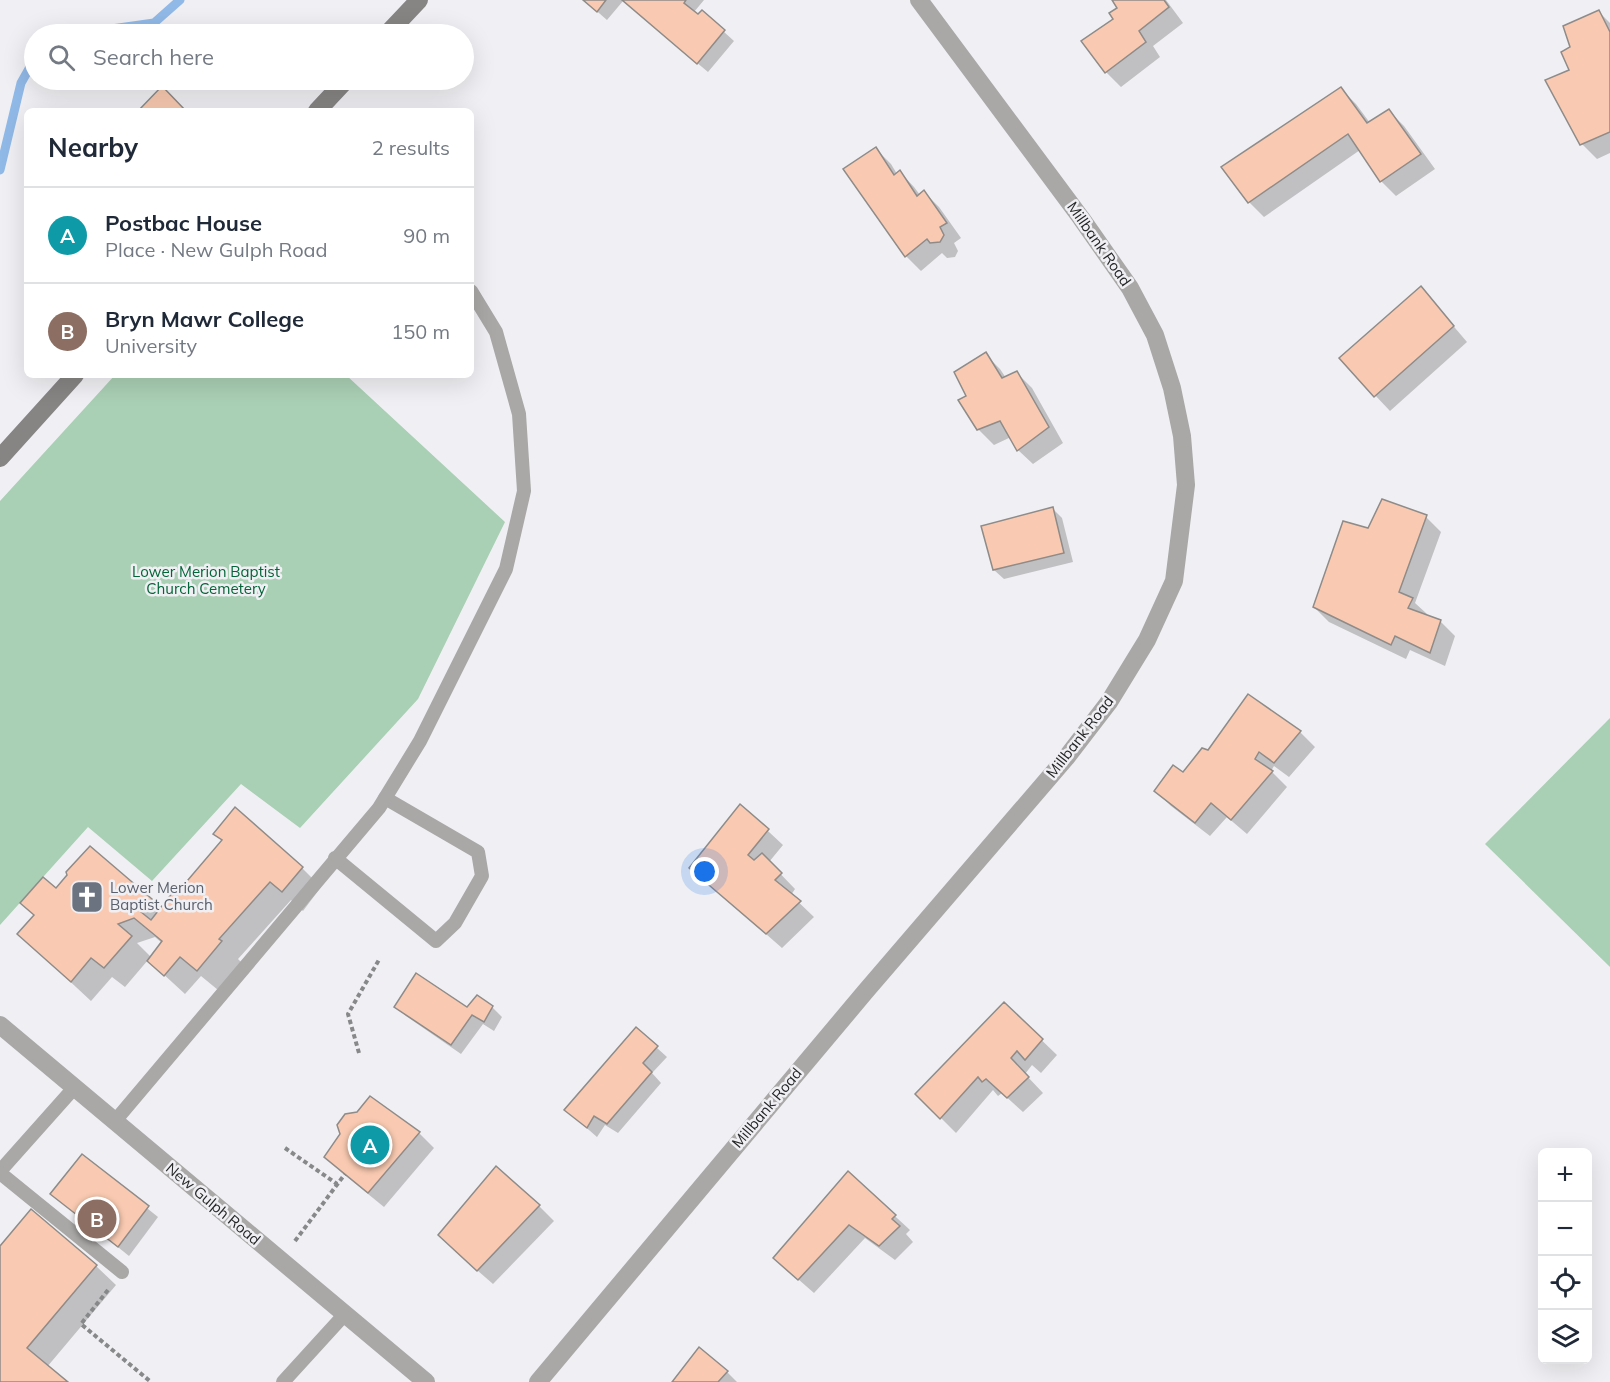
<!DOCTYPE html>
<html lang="en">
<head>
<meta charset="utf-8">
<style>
  :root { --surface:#fff; --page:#f6f6f7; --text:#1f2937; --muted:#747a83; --line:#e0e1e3; --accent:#b45309 }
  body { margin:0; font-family:Mulish,sans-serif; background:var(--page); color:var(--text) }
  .controls { position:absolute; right:18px; bottom:18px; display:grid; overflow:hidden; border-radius:9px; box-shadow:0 6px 24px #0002 }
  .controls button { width:54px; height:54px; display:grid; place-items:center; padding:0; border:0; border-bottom:2px solid var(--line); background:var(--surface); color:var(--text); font:30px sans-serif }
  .you { position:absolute; left:705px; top:872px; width:21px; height:21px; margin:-15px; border:4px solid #fff; border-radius:50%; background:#1a73e8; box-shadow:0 0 0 9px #1a73e833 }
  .badge { display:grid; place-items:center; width:39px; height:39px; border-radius:50%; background:var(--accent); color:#fff; font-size:20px; font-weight:700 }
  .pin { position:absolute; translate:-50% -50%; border:3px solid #fff; box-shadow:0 2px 6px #0006 }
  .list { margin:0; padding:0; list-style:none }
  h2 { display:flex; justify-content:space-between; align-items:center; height:78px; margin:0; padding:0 24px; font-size:26px }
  h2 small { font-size:20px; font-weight:400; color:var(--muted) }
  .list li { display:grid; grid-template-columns:39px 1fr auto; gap:18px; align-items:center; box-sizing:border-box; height:96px; padding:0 24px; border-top:2px solid var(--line) }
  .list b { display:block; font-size:22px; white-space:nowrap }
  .list p { margin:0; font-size:20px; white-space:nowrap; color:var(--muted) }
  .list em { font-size:20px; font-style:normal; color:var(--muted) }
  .icon { flex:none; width:33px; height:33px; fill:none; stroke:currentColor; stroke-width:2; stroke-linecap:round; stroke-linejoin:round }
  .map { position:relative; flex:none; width:1610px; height:1382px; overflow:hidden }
  .search { position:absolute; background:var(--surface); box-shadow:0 6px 24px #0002; left:24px; top:24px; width:450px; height:66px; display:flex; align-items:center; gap:15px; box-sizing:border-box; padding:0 21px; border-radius:33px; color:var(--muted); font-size:22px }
  .panel { position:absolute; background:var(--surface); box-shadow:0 6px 24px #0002; left:24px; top:108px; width:450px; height:270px; border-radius:9px }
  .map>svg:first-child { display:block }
  .green { fill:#a9cfb4 }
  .shadow { fill:#0003; fill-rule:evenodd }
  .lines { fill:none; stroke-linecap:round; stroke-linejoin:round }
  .stream { stroke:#91b9e7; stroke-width:9 }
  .building { fill:#f9cab1; stroke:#8e8b89; stroke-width:1.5 }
  .path { stroke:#87888a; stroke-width:4; stroke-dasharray:4.5 3; stroke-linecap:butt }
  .lane { stroke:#a9a8a7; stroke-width:14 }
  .street { stroke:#a9a8a7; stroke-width:18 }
  .secondary { stroke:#878484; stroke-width:18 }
  .labels { text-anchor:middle; stroke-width:5; stroke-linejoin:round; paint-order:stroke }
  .street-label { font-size:15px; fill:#252627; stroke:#f0f0f4 }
  .park-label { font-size:15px; fill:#046538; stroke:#f0f0f4 }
  .worship-label { font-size:15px; fill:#5b616d; stroke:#f0f0f4; text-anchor:start }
</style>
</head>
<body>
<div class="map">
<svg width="1610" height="1382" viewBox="0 0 1610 1382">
  <rect width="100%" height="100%" fill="#f0f0f4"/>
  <g class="green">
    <polygon points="115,375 346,375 505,522 418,699 300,828 241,784 152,881 88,827 0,925 0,501"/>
    <polygon points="1610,718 1610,967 1485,844"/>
  </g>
  <g class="shadow">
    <polygon points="584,0 704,0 694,12 698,15 702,12 734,41 708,72 623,1 607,20"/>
    <polygon points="1113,0 1166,0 1183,23 1153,46 1160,57 1121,87 1106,72 1083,42 1116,19 1119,8"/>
    <polygon points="1599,12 1610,23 1610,153 1597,159 1582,144 1571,71 1572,48"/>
    <polygon points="1341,89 1356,104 1370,123 1389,111 1404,126 1435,169 1396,196 1381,181 1360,150 1264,217 1249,202"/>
    <polygon points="876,149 891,164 897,174 900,172 914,187 920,195 924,192 939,207 961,238 954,243 958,251 955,257 947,258 942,253 921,271 906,256 845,169"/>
    <polygon points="1421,288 1467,342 1390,411 1341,359"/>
    <polygon points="985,354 1000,369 1006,378 1017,373 1032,388 1063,443 1033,464 1018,450 1011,437 994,445 979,430 960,401 969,397"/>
    <polygon points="1052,508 1062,518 1073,562 1004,579 994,570"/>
    <polygon points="1426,517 1441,532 1415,603 1427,614 1426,616 1440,621 1455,636 1445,666 1410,650 1406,659 1329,622 1314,607 1369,529"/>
    <polygon points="1300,732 1315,747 1289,777 1274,766 1271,771 1287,787 1247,834 1227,817 1210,836 1171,806 1156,791 1183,775 1208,752"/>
    <polygon points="741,806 783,845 769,862 795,889 791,895 814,917 782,948 691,868"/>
    <path d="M 215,834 L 302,868 L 321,887 L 303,911 L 291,900 L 238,959 L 241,962 L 218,990 L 201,976 L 185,994 L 148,960 L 125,987 L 112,977 L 91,1001 L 19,934 L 35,916 L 22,903 L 56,890 L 90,848 L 161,910 L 176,896 L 223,841 ZM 155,937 L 162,943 L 152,958 L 137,943 Z"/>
    <polygon points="1004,1004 1057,1055 1041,1073 1032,1065 1025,1074 1043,1093 1023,1112 1002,1093 998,1096 993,1090 956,1133 917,1094"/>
    <polygon points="396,1006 492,1007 502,1017 494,1031 483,1024 461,1054 406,1016"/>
    <polygon points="636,1029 667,1057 652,1073 661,1083 618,1133 605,1125 597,1137 566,1110"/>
    <polygon points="370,1098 419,1133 434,1148 384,1207 341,1172 326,1157"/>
    <polygon points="82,1156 158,1217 129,1256 52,1194"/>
    <polygon points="848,1173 910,1230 906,1234 913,1242 895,1260 865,1238 814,1293 790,1272"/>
    <polygon points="539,1206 554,1221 493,1284 454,1250"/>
    <polygon points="0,1248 96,1266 116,1285 47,1367 65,1382 0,1382"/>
    <polygon points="699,1349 727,1372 737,1382 673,1382"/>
  </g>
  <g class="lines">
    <g class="stream">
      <polyline points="76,34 154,23 180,0"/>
      <polyline points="0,170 21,83 34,60"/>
    </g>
  </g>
  <g class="building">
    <polygon points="583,0 606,0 597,12"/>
    <polygon points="622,0 686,0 684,3 698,14 702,10 725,30 697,64"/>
    <polygon points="1112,0 1164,0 1169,7 1139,31 1146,42 1105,73 1081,41 1113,19 1109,13 1117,8"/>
    <polygon points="1599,10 1610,32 1610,132 1580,145 1545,80 1569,70 1561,52 1570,47 1563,26"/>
    <polygon points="162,86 186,111 138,111"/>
    <polygon points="1341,87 1367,123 1389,109 1421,154 1380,182 1348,134 1248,203 1221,167"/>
    <polygon points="876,147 894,175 900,170 917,196 924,190 947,223 940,227 944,235 940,242 930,243 927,239 905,257 843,169"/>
    <polygon points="1421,286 1454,326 1374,397 1339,358"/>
    <polygon points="986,352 1002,378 1017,371 1049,427 1017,451 1000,421 977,430 958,400 966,396 954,372"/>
    <polygon points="1382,499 1427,515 1399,592 1413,598 1408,608 1441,620 1430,653 1395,636 1391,645 1313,607 1343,521 1368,528"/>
    <polygon points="1053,507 1064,553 993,570 981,526"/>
    <polygon points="1248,694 1301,731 1274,763 1259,752 1255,759 1273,771 1231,820 1211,803 1195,823 1154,791 1173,765 1183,772 1202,748 1208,750"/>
    <polygon points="740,804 769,829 748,855 754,860 762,853 782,873 775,880 801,901 766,934 689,868"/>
    <polygon points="235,807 303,867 282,892 270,882 219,939 222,941 197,971 180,957 164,976 147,961 162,941 134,918 118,924 132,936 104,968 91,958 71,982 17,934 34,915 20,903 43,877 56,888 67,875 66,872 90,846 152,899 141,912 151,920 173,892 176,894 222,840 213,834"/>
    <polygon points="416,973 467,1007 477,995 493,1006 484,1022 472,1015 451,1045 394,1007"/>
    <polygon points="1004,1002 1043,1039 1025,1060 1017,1051 1011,1058 1029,1077 1007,1098 986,1079 982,1082 978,1077 940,1119 915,1094"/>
    <polygon points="636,1027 658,1046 643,1063 652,1072 607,1124 594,1116 587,1128 564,1110"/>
    <polygon points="370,1096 420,1132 368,1193 324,1157 340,1134 337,1125 345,1114 357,1112"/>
    <polygon points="82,1154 149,1206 118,1247 50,1194"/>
    <polygon points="496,1166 540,1205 477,1271 438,1235"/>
    <polygon points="848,1171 896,1215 892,1219 900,1226 879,1246 849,1225 798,1280 773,1258"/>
    <polygon points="31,1209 97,1265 27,1348 68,1382 0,1382 0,1246"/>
    <polygon points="699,1347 728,1371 718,1382 672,1382"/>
  </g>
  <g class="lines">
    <g class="path">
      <polyline points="359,1053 348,1014 380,958"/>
      <polyline points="285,1148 337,1184"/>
      <polyline points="295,1241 345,1174"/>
      <polyline points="108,1290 81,1324 151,1382"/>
    </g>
    <g class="lane">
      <polyline points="335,858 436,941 455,923 482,876 478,852 385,798"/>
      <polyline points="115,1121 379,808 420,741 506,569 524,491 519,414 496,332 471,291"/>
      <polyline points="0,1171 74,1088"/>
      <polyline points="0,1173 122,1272"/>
      <polyline points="283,1382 345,1314"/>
    </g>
    <g class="street">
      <polyline points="0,1025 426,1382"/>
      <polyline points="538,1382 865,992 1066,758 1109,702 1147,640 1174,581 1186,485 1182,436 1172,388 1155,335 1130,288 1081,218 919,0"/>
    </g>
    <g class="secondary">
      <polyline points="387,34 419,0"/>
      <polyline points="317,111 346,80"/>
      <polyline points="0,458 75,375"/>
    </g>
  </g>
  <defs>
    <g id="church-square" transform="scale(1.725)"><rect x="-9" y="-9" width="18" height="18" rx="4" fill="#6b7280" stroke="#f0f0f4"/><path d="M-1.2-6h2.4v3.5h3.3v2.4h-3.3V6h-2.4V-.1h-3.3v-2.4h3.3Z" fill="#fff"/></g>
  </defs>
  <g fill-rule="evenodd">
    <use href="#church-square" x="87" y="897"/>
  </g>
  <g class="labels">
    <g class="street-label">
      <text transform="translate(1099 244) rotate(55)" y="5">Millbank Road</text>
      <text transform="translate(1080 737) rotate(-52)" y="5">Millbank Road</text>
      <text transform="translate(767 1108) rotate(-50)" y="5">Millbank Road</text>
      <text transform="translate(213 1204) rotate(40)" y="5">New Gulph Road</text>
    </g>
    <g class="park-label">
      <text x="206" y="577">Lower Merion Baptist<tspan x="206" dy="17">Church Cemetery</tspan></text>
    </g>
    <g class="worship-label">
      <text x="110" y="893">Lower Merion<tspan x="110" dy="17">Baptist Church</tspan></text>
    </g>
  </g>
</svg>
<div class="controls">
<button>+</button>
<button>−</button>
<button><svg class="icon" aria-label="locate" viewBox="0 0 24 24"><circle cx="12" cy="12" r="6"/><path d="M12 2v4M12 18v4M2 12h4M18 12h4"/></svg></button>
<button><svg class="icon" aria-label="layers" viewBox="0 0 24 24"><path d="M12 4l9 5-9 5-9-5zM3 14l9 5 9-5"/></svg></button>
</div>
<div class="you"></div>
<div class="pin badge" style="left:370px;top:1145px;background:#0f9aa8">A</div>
<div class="pin badge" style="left:97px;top:1219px;background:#8d6e63">B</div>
<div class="search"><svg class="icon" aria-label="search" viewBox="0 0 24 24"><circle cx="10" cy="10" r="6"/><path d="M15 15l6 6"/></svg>Search here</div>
<section class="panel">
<h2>Nearby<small>2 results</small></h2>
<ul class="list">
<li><span class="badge" style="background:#0f9aa8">A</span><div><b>Postbac House</b><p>Place · New Gulph Road</p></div><em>90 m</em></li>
<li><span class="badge" style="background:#8d6e63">B</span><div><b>Bryn Mawr College</b><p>University</p></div><em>150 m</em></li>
</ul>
</section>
</div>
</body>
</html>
